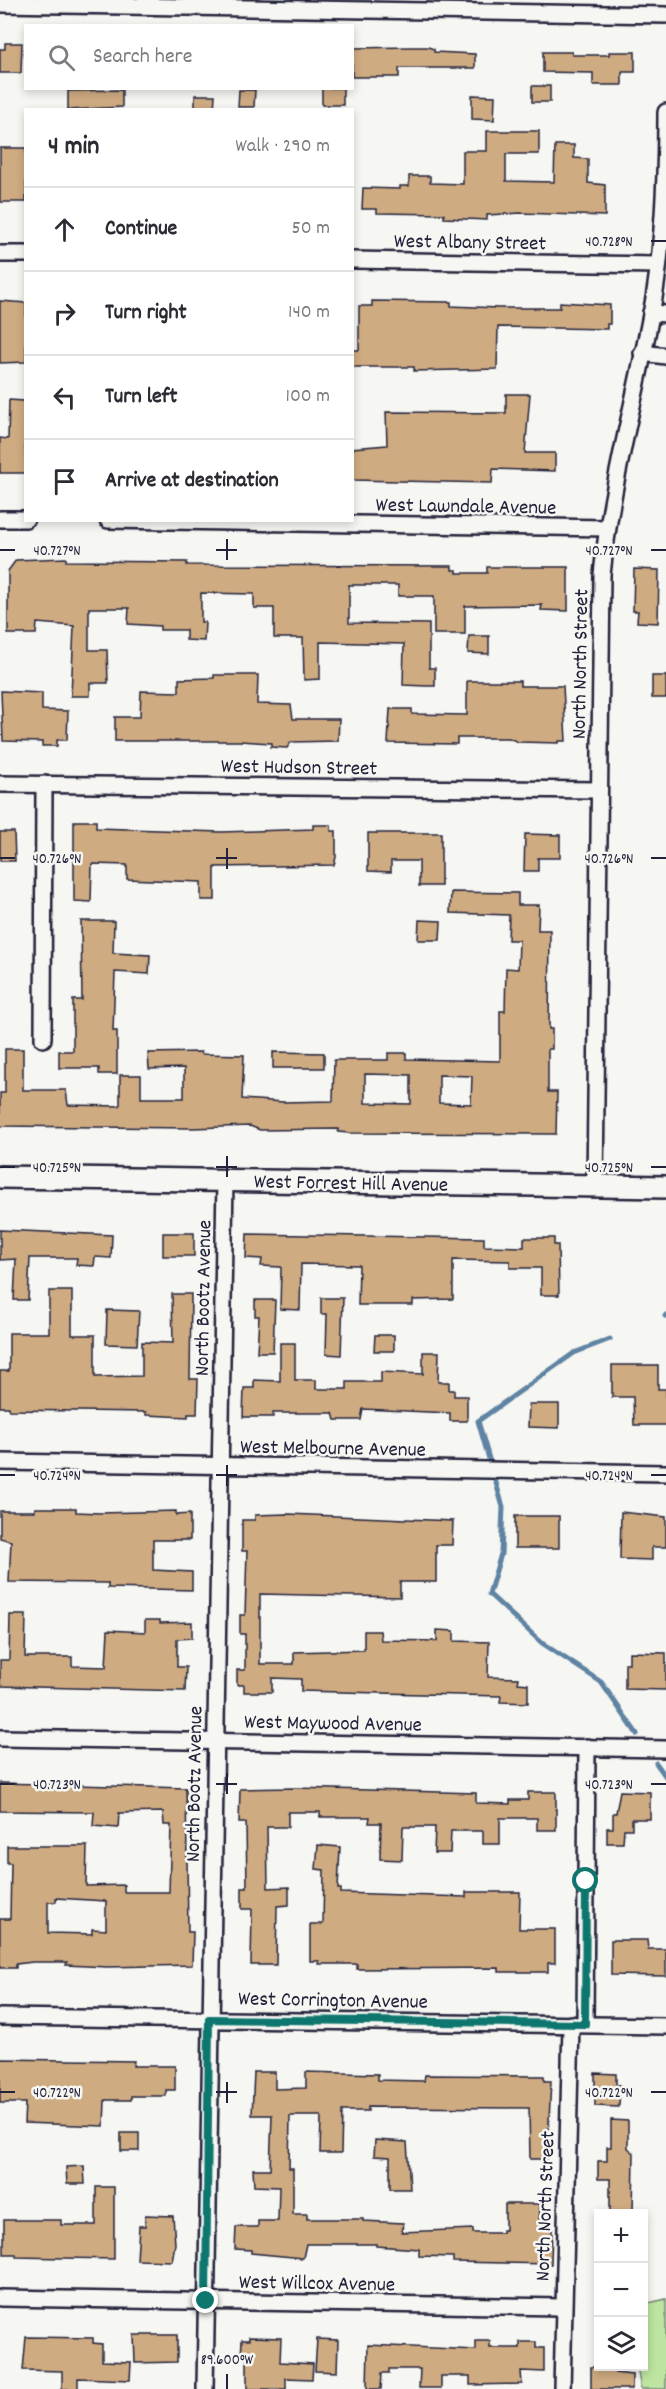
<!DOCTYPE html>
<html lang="en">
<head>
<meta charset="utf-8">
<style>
  :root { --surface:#fff; --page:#f2f2f3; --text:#2b2b33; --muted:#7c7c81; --line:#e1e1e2 }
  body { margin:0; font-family:Dekko,sans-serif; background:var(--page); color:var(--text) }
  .controls { position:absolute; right:18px; bottom:18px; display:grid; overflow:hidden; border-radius:0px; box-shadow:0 3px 9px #0003 }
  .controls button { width:54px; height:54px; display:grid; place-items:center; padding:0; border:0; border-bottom:2px solid var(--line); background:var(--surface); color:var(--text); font:30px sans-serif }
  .stop { position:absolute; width:18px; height:18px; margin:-14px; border:4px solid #0f766e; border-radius:50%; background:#fff }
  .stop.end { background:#0f766e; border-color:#fff; box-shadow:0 2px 6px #0008 }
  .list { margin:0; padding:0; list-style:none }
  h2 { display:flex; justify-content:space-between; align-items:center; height:78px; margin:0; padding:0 24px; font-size:26px }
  h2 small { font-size:20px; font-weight:400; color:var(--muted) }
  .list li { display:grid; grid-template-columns:39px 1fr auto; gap:18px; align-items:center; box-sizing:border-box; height:84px; padding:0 24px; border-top:2px solid var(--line) }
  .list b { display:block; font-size:22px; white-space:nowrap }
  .list em { font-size:20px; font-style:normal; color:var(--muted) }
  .icon { flex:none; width:33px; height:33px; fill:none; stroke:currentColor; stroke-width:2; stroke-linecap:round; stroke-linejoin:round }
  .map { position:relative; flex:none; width:666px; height:2389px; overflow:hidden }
  .search { position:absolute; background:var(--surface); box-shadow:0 3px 9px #0003; left:24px; top:24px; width:330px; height:66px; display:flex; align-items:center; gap:15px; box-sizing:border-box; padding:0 21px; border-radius:0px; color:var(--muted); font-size:22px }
  .panel { position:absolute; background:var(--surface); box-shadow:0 3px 9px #0003; left:24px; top:108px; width:330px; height:414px; border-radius:0px }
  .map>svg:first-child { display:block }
  .green { fill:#bde4a0; stroke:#70836e; stroke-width:1.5 }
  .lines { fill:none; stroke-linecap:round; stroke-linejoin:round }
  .stream { stroke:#5f83a2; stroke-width:5 }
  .building { fill:#cfab82; stroke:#22223b; stroke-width:1.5; fill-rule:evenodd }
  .minor-casing { stroke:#22223b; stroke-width:20 }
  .secondary-casing { stroke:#22223b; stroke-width:26 }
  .minor { stroke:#f6f6f2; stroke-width:15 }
  .secondary { stroke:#f6f6f2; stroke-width:21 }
  .route { stroke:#0f766e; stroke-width:8 }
  .ticks { fill:none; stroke:#22223b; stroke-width:2 }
  .labels { text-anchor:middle; stroke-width:5; stroke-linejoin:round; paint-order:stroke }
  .street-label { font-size:21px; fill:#22223b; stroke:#f6f6f2 }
  .ticks-label { font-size:15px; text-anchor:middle; fill:#22223b; stroke:#f6f6f2; stroke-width:5; stroke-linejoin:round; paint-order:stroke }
</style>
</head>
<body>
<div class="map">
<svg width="666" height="2389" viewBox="0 0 666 2389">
  <rect width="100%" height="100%" fill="#f6f6f2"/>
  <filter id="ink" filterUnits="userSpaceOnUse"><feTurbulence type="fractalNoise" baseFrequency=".0167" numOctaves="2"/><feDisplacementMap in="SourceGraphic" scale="12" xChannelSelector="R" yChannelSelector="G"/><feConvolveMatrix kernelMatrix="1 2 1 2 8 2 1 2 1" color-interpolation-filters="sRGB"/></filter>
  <g filter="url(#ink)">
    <polygon class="green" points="666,2299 666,2389 641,2389 637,2367 644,2366 644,2304"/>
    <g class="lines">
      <g class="stream">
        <polyline points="665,1316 666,1315"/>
        <polyline points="610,1339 574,1353 478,1421 503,1507 501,1554 489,1594 542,1643 601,1682 637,1734"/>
        <polyline points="656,1763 666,1777"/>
      </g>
    </g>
    <g class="building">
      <polygon points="5,43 22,43 21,73 0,73 0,49 5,49"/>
      <polygon points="411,47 428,47 434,49 434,52 475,54 475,68 399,68 399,77 352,77 352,48"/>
      <polygon points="543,52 572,52 572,55 609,55 609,52 635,52 635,72 622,72 622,85 593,85 593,73 543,72"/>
      <rect x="532" y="86" width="18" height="16"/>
      <rect x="322" y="88" width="21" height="17"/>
      <polygon points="122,90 122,107 68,110 68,91"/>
      <polygon points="239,90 255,90 254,107 238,107"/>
      <polygon points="195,95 215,95 214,110 195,110"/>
      <polygon points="472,95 495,96 494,120 472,119"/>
      <polygon points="487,131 539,131 539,154 506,154 506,181 554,182 555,145 574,145 574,158 588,159 588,183 605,185 605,216 520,213 487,215 487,220 444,218 444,214 377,213 377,209 362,209 363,188 400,189 400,186 409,186 409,176 430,176 430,183 463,184 463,151 487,151"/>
      <rect x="0" y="148" width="26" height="54"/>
      <polygon points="0,301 26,303 26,362 0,363"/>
      <polygon points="372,301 451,302 451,306 498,308 560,308 560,302 610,305 610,324 607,324 607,329 498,327 497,369 414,371 414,367 352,367 352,350 359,350 359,306 372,306"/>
      <polygon points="506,394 530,394 525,453 555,453 555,471 493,469 492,483 352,480 352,448 387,445 386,412 506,413"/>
      <polygon points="9,400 24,401 26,473 0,473 0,438 8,439"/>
      <polygon points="66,558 66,561 187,562 187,565 452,566 452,570 457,570 457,573 487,573 487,567 568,567 568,611 541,610 542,605 465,606 465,634 434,634 434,596 398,596 398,585 349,585 349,623 429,624 429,668 435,668 435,686 426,686 403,685 404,644 320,642 320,679 304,680 303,638 274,638 274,608 254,608 254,594 201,593 201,622 205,622 204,641 186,640 186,630 160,630 160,626 128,624 129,608 89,608 89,650 107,650 108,683 90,683 90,696 71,696 74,626 37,623 36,634 8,634 8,571 16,560"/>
      <polygon points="634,569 659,570 658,623 637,622 638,611 633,611"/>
      <polygon points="469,636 489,636 489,654 468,653"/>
      <polygon points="214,675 258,675 257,704 291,705 293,719 339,719 338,741 291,742 287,748 271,747 271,743 240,741 115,741 115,717 140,717 141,691 179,692 179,679 214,678"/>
      <rect x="652" y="676" width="14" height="22"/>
      <polygon points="467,681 520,681 520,686 563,686 566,741 559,741 559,743 518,742 509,738 457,738 457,744 388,743 390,709 412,709 412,714 467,715"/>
      <polygon points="1,691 42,693 42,710 68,711 67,740 57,740 57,746 42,746 42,742 3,741"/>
      <polygon points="74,821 96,821 96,828 221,832 313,829 313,825 331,825 331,831 336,831 336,857 334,865 215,867 215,900 201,900 201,882 127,879 127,865 92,864 91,902 74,901"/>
      <polygon points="0,832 14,832 15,861 0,861"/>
      <polygon points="368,833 441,833 441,886 419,886 419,861 391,861 391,872 368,871"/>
      <polygon points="525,834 560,835 560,858 538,858 538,871 524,871"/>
      <path d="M 451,892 L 518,893 L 518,905 L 539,905 L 538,930 L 550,930 L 549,1029 L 552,1029 L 552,1049 L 548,1049 L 548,1092 L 557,1092 L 556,1134 L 349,1133 L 338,1132 L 338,1129 L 260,1130 L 250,1126 L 192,1128 L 0,1126 L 0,1093 L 5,1093 L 5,1049 L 23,1049 L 23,1090 L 66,1090 L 68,1105 L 120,1106 L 120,1075 L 141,1075 L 141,1098 L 184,1098 L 184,1068 L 149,1069 L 148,1053 L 201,1052 L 201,1054 L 244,1055 L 242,1099 L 283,1102 L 333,1101 L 334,1060 L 388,1060 L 388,1053 L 406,1053 L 406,1059 L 500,1061 L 500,1011 L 505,1011 L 506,968 L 518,969 L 519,940 L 508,940 L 509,915 L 450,913 ZM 365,1074 L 411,1075 L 411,1104 L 365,1103 ZM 439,1075 L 472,1076 L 471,1104 L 439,1103 Z"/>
      <polygon points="419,920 441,921 440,940 418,940"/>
      <polygon points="81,921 114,921 113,953 150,955 149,974 115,972 113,1031 117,1031 117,1074 99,1074 99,1068 59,1068 59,1051 73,1051 73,1000 82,1000"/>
      <polygon points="273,1052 324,1053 324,1068 273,1068"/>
      <polygon points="0,1230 112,1235 111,1258 95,1257 94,1266 76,1265 77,1258 30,1258 28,1300 14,1300 16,1259 0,1260"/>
      <rect x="163" y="1233" width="31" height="23"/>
      <polygon points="247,1234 484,1238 484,1246 524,1247 524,1238 554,1238 554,1245 558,1245 559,1295 541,1295 541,1268 510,1268 510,1261 453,1260 453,1299 413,1300 413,1305 358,1305 359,1265 301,1264 300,1310 280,1309 281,1267 261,1266 262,1259 246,1258"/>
      <polygon points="49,1291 72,1291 72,1335 95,1335 95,1377 142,1376 142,1342 173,1343 172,1294 191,1294 190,1379 198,1379 197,1414 188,1414 188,1417 146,1415 146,1412 9,1410 9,1407 0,1407 0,1371 9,1371 9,1333 49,1333"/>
      <polygon points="321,1298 343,1298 341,1355 326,1354 327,1314 321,1314"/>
      <polygon points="255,1300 275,1300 273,1352 257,1352 259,1316 255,1316"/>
      <polygon points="107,1310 139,1311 137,1345 106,1344"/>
      <polygon points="375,1335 394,1335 394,1351 374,1351"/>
      <polygon points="280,1343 295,1343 295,1380 316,1380 316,1389 347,1389 347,1382 381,1382 381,1372 423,1374 423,1352 439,1352 438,1382 449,1382 449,1390 454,1390 454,1396 467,1396 467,1421 450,1421 450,1413 363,1409 361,1420 335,1420 333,1413 273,1413 273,1417 243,1417 244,1388 254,1388 254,1380 280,1381"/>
      <polygon points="612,1365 658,1365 658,1389 666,1389 666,1425 634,1425 633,1397 612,1397"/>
      <polygon points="529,1404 559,1404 559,1428 528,1427"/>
      <polygon points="35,1508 76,1508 76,1512 100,1513 176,1511 176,1515 190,1514 190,1540 153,1540 153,1570 192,1572 192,1590 108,1588 108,1583 9,1582 11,1541 0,1538 0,1511 35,1511"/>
      <polygon points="621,1512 666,1517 666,1547 652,1547 652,1560 620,1559"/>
      <polygon points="288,1514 453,1521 452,1545 436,1545 436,1582 400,1582 400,1597 260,1594 260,1664 294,1664 294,1652 364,1650 364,1631 380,1631 381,1640 437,1641 437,1630 454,1631 454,1641 489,1642 488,1677 519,1678 518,1683 528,1684 528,1703 500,1702 501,1696 301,1691 301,1679 272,1678 272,1692 244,1692 244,1685 237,1685 237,1670 245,1670 245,1634 240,1634 240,1615 245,1615 247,1551 242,1551 242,1520 255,1520 255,1515"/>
      <rect x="515" y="1516" width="44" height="32"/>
      <polygon points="10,1615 26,1615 25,1657 72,1657 72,1666 106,1667 108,1630 145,1632 145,1620 160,1620 160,1623 192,1622 192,1638 177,1639 177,1667 186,1667 185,1691 0,1686 0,1660 9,1660"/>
      <polygon points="629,1652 666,1653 666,1690 625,1689 625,1663 629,1663"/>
      <path d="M 0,1783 L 186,1788 L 188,1932 L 193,1932 L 192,1965 L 108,1967 L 66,1965 L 67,1962 L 33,1962 L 16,1964 L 16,1968 L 0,1968 L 0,1919 L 10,1919 L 11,1863 L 7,1863 L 7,1846 L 87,1846 L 86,1886 L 124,1885 L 124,1892 L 169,1892 L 171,1825 L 164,1825 L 163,1812 L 119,1813 L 118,1828 L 93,1826 L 94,1812 L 0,1811 ZM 56,1898 L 106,1901 L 106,1930 L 92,1929 L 92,1934 L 48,1933 L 48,1902 L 56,1902 Z"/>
      <polygon points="295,1788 476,1793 476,1803 510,1804 510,1800 528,1800 528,1792 556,1792 556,1830 537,1830 537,1818 500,1818 500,1844 483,1844 483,1831 451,1831 450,1853 434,1853 435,1827 403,1827 402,1860 380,1859 381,1823 369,1823 370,1817 320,1817 320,1812 288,1812 288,1827 267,1827 268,1888 289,1887 289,1905 277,1906 276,1965 251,1965 252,1909 242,1909 242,1888 247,1888 246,1823 239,1823 240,1789"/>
      <polygon points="620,1791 650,1792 650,1819 632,1819 632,1829 624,1829 623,1843 607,1843 607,1828 613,1828 613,1813 616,1813"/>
      <polygon points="318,1845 340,1847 338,1889 341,1889 341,1893 466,1897 466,1892 520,1892 519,1929 555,1929 555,1963 548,1963 548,1972 499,1972 499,1968 357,1969 357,1964 318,1964 319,1961 310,1961 310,1924 323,1924 324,1870 316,1869"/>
      <polygon points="611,1940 647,1940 648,1949 666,1949 666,1976 611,1975"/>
      <polygon points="0,2059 134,2061 133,2066 175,2066 175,2090 166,2090 166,2096 131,2096 131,2100 105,2100 104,2126 24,2123 25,2103 0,2103"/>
      <polygon points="254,2072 275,2072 275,2089 306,2088 306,2072 378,2074 378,2080 424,2081 425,2075 544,2076 544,2081 551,2081 547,2159 530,2159 529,2108 368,2107 368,2111 342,2111 341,2153 320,2153 321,2116 290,2116 289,2168 293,2168 293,2214 307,2214 307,2219 363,2219 363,2221 403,2223 402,2232 473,2229 473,2233 502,2233 502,2230 505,2230 505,2204 540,2204 539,2229 552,2229 551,2264 453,2262 453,2257 419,2256 419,2249 376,2246 376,2244 306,2244 303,2258 251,2253 251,2250 235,2249 236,2227 258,2227 258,2221 278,2221 279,2187 254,2186 253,2169 270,2169 272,2115 252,2115"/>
      <polygon points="595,2073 616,2074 616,2085 620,2085 619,2107 595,2106"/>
      <polygon points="611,2120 628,2121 628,2148 634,2153 633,2214 610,2214 610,2179 598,2179 598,2161 607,2161 607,2147 611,2147"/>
      <rect x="121" y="2133" width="18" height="18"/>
      <polygon points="375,2140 407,2142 410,2189 390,2189 390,2157 374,2156"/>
      <polygon points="84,2166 85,2184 67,2184 66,2167"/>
      <polygon points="96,2187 114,2187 114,2259 16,2257 16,2254 4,2254 4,2220 61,2220 61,2225 96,2225"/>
      <polygon points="145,2215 173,2216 175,2244 172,2261 137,2260 139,2226 145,2226"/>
      <polygon points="134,2335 177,2335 177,2362 135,2363"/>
      <polygon points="26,2337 93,2338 93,2343 102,2344 102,2361 131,2362 130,2380 78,2378 78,2389 62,2389 62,2371 23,2370"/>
      <polygon points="249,2337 281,2338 280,2362 313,2364 312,2379 286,2378 286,2389 247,2389 247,2358 241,2358 242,2340 249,2340"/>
      <polygon points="317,2339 338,2340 337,2372 315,2371"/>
      <polygon points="476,2341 490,2341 490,2348 520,2348 520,2342 536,2342 536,2348 544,2348 544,2372 521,2371 522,2384 470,2385 470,2376 441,2376 441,2388 419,2388 420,2369 389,2369 389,2373 382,2373 381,2389 367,2389 368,2345 476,2350"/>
      <polygon points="591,2367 615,2367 615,2373 632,2375 632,2389 591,2389"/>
    </g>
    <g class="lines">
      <g class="minor-casing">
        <g id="minor">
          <polyline points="0,4 666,15"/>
          <polyline points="0,254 26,254"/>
          <polyline points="352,260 658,265"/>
          <polyline points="651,313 666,314"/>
          <polyline points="642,353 666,356"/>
          <polyline points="0,519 26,519"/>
          <polyline points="108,520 607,528"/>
          <polyline points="0,784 598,790"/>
          <polyline points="43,1039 44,784"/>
          <path d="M 595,1186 L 602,575 C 611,481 638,391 654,298 C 664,237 666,174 666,112"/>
          <polyline points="0,1462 666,1473"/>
          <polyline points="0,1738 666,1749"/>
          <polyline points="0,2017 666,2026"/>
          <polyline points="585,2024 587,1747"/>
          <polyline points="0,2298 562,2307"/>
          <polyline points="205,2389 225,1180"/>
          <polyline points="562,2389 571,2024"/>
        </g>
      </g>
      <g class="secondary-casing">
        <polyline id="secondary" points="0,1177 666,1187"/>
      </g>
      <use href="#minor" class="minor"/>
      <use href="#secondary" class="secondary"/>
    </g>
  </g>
  <g class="lines" filter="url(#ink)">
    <polyline class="route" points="206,2301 209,2019 585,2024 586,1881"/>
  </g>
  <path class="ticks" d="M 651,241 L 666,241M 227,539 L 227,560M 0,550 L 15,550M 216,550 L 237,550M 651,550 L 666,550M 227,848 L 227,869M 0,858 L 15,858M 216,858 L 237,858M 651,858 L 666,858M 227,1156 L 227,1177M 0,1167 L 15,1167M 216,1167 L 237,1167M 651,1167 L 666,1167M 227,1465 L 227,1486M 0,1475 L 15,1475M 216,1475 L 237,1475M 651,1475 L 666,1475M 227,1773 L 227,1794M 0,1784 L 15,1784M 216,1784 L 237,1784M 651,1784 L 666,1784M 227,2082 L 227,2103M 0,2092 L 15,2092M 216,2092 L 237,2092M 651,2092 L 666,2092M 227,2374 L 227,2389"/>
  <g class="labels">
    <g class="street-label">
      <text transform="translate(470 241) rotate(1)" y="7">West Albany Street</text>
      <text transform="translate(466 505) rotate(1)" y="7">West Lawndale Avenue</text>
      <text transform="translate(579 664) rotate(-89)" y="7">North North Street</text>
      <text transform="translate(299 766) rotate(1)" y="7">West Hudson Street</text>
      <text transform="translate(351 1182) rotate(1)" y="7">West Forrest Hill Avenue</text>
      <text transform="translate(202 1298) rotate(-89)" y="7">North Bootz Avenue</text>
      <text transform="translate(333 1447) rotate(1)" y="7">West Melbourne Avenue</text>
      <text transform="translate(333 1722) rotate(1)" y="7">West Maywood Avenue</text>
      <text transform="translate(193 1784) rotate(-89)" y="7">North Bootz Avenue</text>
      <text transform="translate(333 1999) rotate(1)" y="7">West Corrington Avenue</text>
      <text transform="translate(544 2206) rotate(-88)" y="7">North North Street</text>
      <text transform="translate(317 2282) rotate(1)" y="7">West Willcox Avenue</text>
    </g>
  </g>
  <g class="ticks-label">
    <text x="609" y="246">40.728°N</text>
    <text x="57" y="555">40.727°N</text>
    <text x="609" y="555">40.727°N</text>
    <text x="57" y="863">40.726°N</text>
    <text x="609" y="863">40.726°N</text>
    <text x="57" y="1172">40.725°N</text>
    <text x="609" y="1172">40.725°N</text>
    <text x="57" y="1480">40.724°N</text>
    <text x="609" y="1480">40.724°N</text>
    <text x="57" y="1789">40.723°N</text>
    <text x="609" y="1789">40.723°N</text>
    <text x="57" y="2097">40.722°N</text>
    <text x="609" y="2097">40.722°N</text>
    <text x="227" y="2364">89.600°W</text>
  </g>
</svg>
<div class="controls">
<button>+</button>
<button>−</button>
<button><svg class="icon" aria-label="layers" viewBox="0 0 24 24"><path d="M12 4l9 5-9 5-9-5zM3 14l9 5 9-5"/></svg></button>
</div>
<div class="stop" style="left:586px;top:1881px"></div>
<div class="stop end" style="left:206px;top:2301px"></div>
<div class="search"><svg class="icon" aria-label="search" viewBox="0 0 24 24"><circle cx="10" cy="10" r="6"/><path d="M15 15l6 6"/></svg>Search here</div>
<section class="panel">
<h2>4 min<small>Walk · 290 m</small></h2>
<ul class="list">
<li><svg class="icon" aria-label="ahead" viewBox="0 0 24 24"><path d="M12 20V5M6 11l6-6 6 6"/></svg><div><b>Continue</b></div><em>50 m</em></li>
<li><svg class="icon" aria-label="right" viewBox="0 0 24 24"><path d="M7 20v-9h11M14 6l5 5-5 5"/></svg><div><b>Turn right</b></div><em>140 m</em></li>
<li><svg class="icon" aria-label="left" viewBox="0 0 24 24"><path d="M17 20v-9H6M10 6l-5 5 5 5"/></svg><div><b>Turn left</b></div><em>100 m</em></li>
<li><svg class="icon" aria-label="arrive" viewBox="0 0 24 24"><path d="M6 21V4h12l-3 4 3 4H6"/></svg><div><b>Arrive at destination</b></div></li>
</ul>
</section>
</div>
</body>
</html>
